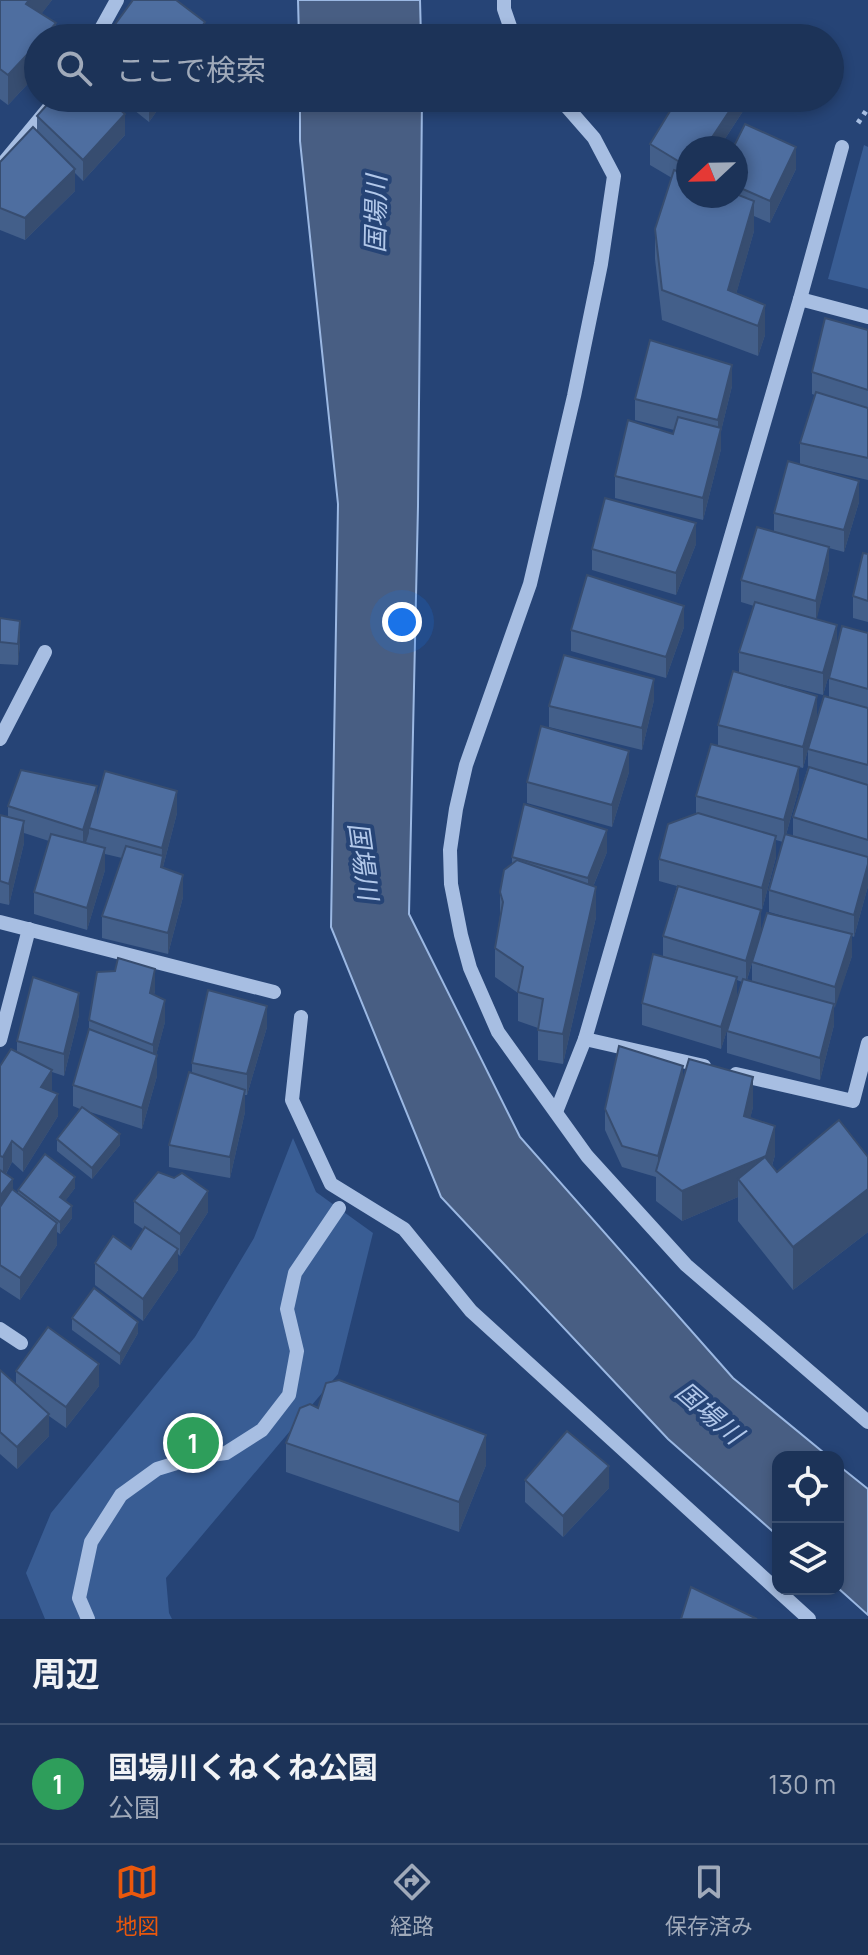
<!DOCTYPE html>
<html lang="ja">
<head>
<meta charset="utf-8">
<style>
  :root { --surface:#1c3358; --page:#253b5e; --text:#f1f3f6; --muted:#a0aaba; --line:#3a4e6e; --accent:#ea580c }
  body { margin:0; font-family:Manrope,"Noto Sans JP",sans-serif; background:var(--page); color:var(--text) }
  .controls { position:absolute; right:24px; bottom:24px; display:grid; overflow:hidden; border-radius:16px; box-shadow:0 4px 12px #0003 }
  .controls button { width:72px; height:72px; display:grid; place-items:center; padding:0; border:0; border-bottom:2px solid var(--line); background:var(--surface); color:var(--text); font:40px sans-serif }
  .compass { position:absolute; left:676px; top:136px; width:72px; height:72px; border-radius:50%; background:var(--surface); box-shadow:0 4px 12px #0003; rotate:248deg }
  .you { position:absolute; left:402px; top:622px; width:28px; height:28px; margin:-20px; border:6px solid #fff; border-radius:50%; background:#1a73e8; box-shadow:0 0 0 12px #1a73e833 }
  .badge { display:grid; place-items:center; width:52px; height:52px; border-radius:50%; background:var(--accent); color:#fff; font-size:26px; font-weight:700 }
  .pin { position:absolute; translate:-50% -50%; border:4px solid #fff; box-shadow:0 2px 8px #0006 }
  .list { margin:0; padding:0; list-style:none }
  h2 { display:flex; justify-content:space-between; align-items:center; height:104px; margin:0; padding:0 32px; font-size:34px }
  h2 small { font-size:26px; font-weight:400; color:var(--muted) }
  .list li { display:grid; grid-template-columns:52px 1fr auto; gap:24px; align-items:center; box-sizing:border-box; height:120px; padding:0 32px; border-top:2px solid var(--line) }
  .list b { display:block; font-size:30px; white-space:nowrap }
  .list p { margin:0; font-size:26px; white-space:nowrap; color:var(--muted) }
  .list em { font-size:26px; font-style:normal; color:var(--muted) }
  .icon { flex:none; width:44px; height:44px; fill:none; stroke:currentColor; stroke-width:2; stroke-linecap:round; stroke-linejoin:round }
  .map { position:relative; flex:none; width:868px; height:1619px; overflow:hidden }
  .search { position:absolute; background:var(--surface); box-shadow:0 4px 12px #0003; left:24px; right:24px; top:24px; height:88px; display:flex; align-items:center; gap:20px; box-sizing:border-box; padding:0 28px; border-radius:44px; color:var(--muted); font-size:30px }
  .sheet { height:224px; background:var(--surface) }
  nav { display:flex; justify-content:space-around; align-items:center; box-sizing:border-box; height:112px; border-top:2px solid var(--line); background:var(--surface); font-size:22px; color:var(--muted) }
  nav a { display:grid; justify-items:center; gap:4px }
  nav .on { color:var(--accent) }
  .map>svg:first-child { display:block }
  .green { fill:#395d94 }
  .water { fill:#485e83; stroke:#9bb8e3; stroke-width:2 }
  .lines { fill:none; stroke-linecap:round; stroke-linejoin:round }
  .path { stroke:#a7bee2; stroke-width:5; stroke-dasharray:4 6; stroke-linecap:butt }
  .minor { stroke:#a7bee2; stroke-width:14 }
  .wall { fill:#435f8a; fill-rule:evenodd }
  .shaded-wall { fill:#374d70 }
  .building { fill:#4e6ea0; stroke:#374d70; stroke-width:2 }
  .labels { text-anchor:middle; stroke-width:8; stroke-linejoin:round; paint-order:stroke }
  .water-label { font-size:26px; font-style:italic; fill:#b2c8ea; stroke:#264476 }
</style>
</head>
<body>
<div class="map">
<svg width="868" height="1619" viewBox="0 0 868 1619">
  <rect width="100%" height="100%" fill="#264476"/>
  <g class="green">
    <polygon points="864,145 868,147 868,289 828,279"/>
    <polygon points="293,1138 316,1192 373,1233 338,1374 166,1578 169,1613 172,1619 45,1619 26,1573 51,1513 195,1337 254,1238"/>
  </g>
  <g class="water">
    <polygon points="298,0 420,0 421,38 299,38"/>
    <polygon points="300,98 422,98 418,506 409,914 520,1137 733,1378 829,1457 778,1457 778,1536 668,1439 441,1197 331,927 338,504 300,141"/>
    <polygon points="838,1465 868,1489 868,1615 838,1588"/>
  </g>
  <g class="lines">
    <polyline class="path" points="858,123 868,108"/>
    <g class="minor">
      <polyline points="504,0 504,9 514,38"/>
      <polyline points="96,38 117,0"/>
      <polyline points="559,98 594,138 614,176 601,264 574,396 530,584 466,765 456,809 450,850 451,884 461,935 470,968 498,1032 587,1156 686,1265 868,1422"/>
      <polyline points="0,167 57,98"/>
      <polyline points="800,299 842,147"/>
      <polyline points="0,739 45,652"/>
      <polyline points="0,922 274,992"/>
      <polyline points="301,1017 292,1100 331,1184 404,1229 471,1311 809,1619"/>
      <polyline points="0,1040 29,929"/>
      <polyline points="704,1066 585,1039 800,299 868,317"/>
      <polyline points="736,1074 853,1101 868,1043"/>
      <polyline points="556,1112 585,1039"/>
      <polyline points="0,1329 21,1343"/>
      <polyline points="88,1619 79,1598 91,1542 121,1495 157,1469 196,1457 226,1453 262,1430 289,1395 297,1351 287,1309 295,1273 339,1208"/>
    </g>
  </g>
  <g class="wall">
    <polygon points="0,0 52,0 41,14 56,38 38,38 38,73 8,105 0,99"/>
    <polygon points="119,98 166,98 149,122"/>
    <polygon points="747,98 747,105 719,148 688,148 688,196 736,196 736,148 796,169 770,223 754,216 754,231 736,294 765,335 758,356 662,320 655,259 655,229 672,178 650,165 650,144"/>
    <polygon points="37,116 125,135 83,181 75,173 75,191 25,240 0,230 0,162 37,131"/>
    <polygon points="868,330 868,480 800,464 800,443 815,395 812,394 812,372"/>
    <polygon points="732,386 721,431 721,449 703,520 615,498 615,476 673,434 674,430 635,420 635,399"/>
    <path d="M 859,502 L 844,552 L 829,548 L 829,569 L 816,620 L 837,647 L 823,695 L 760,679 L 817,717 L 803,768 L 799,767 L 799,788 L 786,835 L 793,836 L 793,817 L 808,767 L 808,749 L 829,697 L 829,678 L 868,633 L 868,886 L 854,937 L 852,936 L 852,956 L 834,1008 L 834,1025 L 820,1080 L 727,1053 L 727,1031 L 742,982 L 737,980 L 737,999 L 721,1049 L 642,1025 L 642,1003 L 663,957 L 663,936 L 677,886 L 659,881 L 659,859 L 696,813 L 696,796 L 718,746 L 718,725 L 739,672 L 739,652 L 754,606 L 741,602 L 741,580 L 774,532 L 774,513 ZM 776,840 L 783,842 L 769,890 L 769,912 L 811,924 L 752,962 L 752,981 L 747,980 L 761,932 L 708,894 L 762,910 L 776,857 Z"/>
    <polygon points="696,544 676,595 592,570 592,549"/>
    <polygon points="868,554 868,622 853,618 853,596"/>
    <polygon points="0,618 20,642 18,665 0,664"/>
    <polygon points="684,627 666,678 571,651 571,630"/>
    <polygon points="654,700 642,750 549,727 549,706"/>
    <polygon points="629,772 612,827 527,803 527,782"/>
    <polygon points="97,800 177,813 163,867 183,897 168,954 102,938 102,916 122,858 105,854 105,870 87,930 34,914 34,892 49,841 24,833 24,843 9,905 0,903 0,815 8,817 8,806"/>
    <polygon points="607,852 593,887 596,917 563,1064 538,1060 538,1028 518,1021 518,993 495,977 495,948 500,916 500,892 512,864 512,857"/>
    <polygon points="155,990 154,995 165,1022 156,1055 157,1076 142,1129 87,1111 120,1145 92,1179 57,1151 57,1139 80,1109 73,1106 73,1085 89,1031 89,1020"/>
    <polygon points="79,1015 64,1076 52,1072 52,1092 58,1116 23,1172 12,1162 6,1174 13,1190 18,1194 18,1190 75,1188 65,1201 72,1218 60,1234 57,1232 57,1245 20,1300 0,1287 0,1066 17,1052 17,1041"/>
    <polygon points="267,1027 247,1095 245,1095 245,1112 230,1178 169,1167 169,1145 192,1073 192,1063"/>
    <polygon points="683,1081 753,1107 750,1118 775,1155 772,1166 777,1172 868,1157 868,1232 793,1290 738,1221 738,1197 682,1221 656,1201 656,1177 622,1167 605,1130 605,1109"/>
    <polygon points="134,1201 208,1212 180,1256 178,1254 178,1270 143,1321 95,1285 95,1263 131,1249 143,1229 134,1223"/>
    <polygon points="72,1318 138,1333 120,1365 72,1330"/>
    <polygon points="0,1370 16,1384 16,1371 99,1386 66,1428 49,1416 49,1436 17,1469 0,1454"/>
    <polygon points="318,1408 486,1465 459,1532 286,1472 286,1443"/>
    <polygon points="525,1480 609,1488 563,1537 525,1502"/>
  </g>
  <g class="shaded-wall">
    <polygon points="29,0 52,0 26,34 26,4"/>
    <polygon points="205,22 205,38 194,38"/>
    <polygon points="56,23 56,38 43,38"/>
    <polygon points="38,43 38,73 8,105 8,75"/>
    <polygon points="150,98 166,98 149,122 149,101"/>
    <polygon points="738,98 747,98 747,105 719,148 705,148"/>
    <polygon points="125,114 125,135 83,181 83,160"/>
    <polygon points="796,147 796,169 770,223 770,201"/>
    <polygon points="75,169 75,191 25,240 25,218"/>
    <polygon points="754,201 754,231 730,316 728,290"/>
    <polygon points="765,305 765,335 758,356 758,326"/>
    <polygon points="732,365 732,386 721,431 721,449 703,520 703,498 718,438 718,420"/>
    <polygon points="859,481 859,502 844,552 844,530"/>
    <polygon points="696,523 696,544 676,595 676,573"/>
    <polygon points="829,547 829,569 816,622 816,601"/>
    <polygon points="684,606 684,627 666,678 666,657"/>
    <polygon points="20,621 20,642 18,665 18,644"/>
    <polygon points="837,625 837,647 823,695 823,673"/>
    <polygon points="654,679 654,700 642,750 642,728"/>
    <polygon points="817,696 817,717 803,768 803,747"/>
    <polygon points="629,751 629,772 612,827 612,805"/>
    <polygon points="799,767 799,788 784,842 784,820"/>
    <polygon points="97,786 97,808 89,828 89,833 83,852 83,830"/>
    <polygon points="177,791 177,813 163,867 161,888 162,848"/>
    <polygon points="24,821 24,843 9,905 9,884"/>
    <polygon points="607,830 607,852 588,899 588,878"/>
    <polygon points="776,836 776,857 762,910 762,888"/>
    <polygon points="105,848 105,870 87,930 87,908"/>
    <polygon points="868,864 868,886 854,937 854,915"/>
    <polygon points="183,875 183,897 168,954 168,933"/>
    <polygon points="596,887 596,917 563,1064 563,1034"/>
    <polygon points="761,910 761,932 746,983 746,961"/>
    <polygon points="852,934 852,956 835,1008 835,987"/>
    <polygon points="155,969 155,990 150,1015 150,993"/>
    <polygon points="737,977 737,999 721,1049 721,1027"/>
    <polygon points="79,993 79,1015 64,1076 64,1054"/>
    <polygon points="165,1000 165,1022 153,1067 153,1045"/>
    <polygon points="834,1004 834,1025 820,1080 820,1058"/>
    <polygon points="267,1006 267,1027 247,1095 247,1074"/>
    <polygon points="157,1055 157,1076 142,1129 142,1108"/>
    <polygon points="683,1066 683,1087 658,1172 658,1156"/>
    <polygon points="52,1070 52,1091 41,1109 41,1087"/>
    <polygon points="753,1077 753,1107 744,1146 744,1116"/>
    <polygon points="245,1090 245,1112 230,1178 230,1157"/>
    <polygon points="58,1094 58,1116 23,1172 23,1150"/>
    <polygon points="775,1126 775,1155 766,1186 738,1179 738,1197 682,1221 682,1191"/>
    <polygon points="120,1134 120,1145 92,1179 92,1168"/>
    <polygon points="12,1141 12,1162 3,1179 3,1157"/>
    <polygon points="75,1177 75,1188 60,1208 60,1197"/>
    <polygon points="13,1179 13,1201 0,1218 0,1196"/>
    <polygon points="868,1189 868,1232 793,1290 793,1247"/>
    <polygon points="208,1191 208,1212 180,1256 180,1234"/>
    <polygon points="72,1206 72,1218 60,1234 60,1222"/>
    <polygon points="57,1223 57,1245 20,1300 20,1278"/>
    <polygon points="178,1249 178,1270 143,1321 143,1299"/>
    <polygon points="138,1322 138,1333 120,1365 120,1354"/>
    <polygon points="99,1364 99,1386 66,1428 66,1407"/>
    <polygon points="49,1414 49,1436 17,1469 17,1447"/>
    <polygon points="486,1435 486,1465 459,1532 459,1502"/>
    <polygon points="609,1466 609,1488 563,1537 563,1516"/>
  </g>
  <g class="building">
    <polygon points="0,0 29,0 26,4 56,23 43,38 38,38 38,43 8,75 0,69"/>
    <polygon points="133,0 176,0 205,22 194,38 105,38"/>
    <polygon points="53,98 106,98 125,114 83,160 37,116"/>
    <polygon points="678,98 738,98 705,148 688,148 688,167 650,144"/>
    <polygon points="745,124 796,147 770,201 736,186 736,148 733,148"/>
    <polygon points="33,127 75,169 25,218 0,208 0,162"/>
    <polygon points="674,170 688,175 688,196 736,196 736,194 754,201 728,290 765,305 758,326 662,290 655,229"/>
    <polygon points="825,318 868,330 868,390 812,372"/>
    <polygon points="650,340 732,365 718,420 635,399"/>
    <polygon points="816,392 868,408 868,458 800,443"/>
    <polygon points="678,417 721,428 703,498 615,476 628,420 673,434"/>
    <polygon points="788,461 859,481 844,530 774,513"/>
    <polygon points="605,498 696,523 676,573 592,549"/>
    <polygon points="757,527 829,547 816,601 741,580"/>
    <polygon points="863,553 868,554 868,601 853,596"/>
    <polygon points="587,575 684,606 666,657 571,630"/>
    <polygon points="755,602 837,625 823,673 739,652"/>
    <polygon points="0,618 20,621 18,644 0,642"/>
    <polygon points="842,626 868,633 868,689 829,678"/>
    <polygon points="564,655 654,679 642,728 549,706"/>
    <polygon points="733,671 817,696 803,747 718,725"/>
    <polygon points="824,696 868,708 868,765 808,749"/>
    <polygon points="541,726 629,751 612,805 527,782"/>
    <polygon points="711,744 799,767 784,820 696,796"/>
    <polygon points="809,767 868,785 868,840 793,817"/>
    <polygon points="21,770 97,786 83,830 8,806"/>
    <polygon points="105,771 177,791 162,848 89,828"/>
    <polygon points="524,804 607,830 588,878 512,857"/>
    <polygon points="698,813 776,836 762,888 659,859 668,824"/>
    <polygon points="0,815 24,821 9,884 0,881"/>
    <polygon points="51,834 105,848 87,908 34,892"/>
    <polygon points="785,834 868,857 868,864 854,915 769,890"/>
    <polygon points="126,846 163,856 161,867 183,875 168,933 102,916"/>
    <polygon points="517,860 596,887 563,1034 538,1030 543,999 518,992 523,967 495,948 503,902 500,892 504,870"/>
    <polygon points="678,886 761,910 746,961 663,936"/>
    <polygon points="767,913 852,934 835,987 752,962"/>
    <polygon points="653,954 737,977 721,1027 642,1003"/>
    <polygon points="118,958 155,969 150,993 165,1000 153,1045 89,1020 97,972 115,971"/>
    <polygon points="33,977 79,993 64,1054 17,1041"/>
    <polygon points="743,979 834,1004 820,1058 727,1031"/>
    <polygon points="208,990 267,1006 247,1074 192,1063"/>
    <polygon points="89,1029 157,1055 142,1108 73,1085"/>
    <polygon points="619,1046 683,1066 658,1156 622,1146 605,1109"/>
    <polygon points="11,1049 52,1070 41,1087 58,1094 23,1150 12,1141 3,1157 0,1156 0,1066"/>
    <polygon points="689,1059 753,1077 744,1116 775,1126 766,1156 682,1191 656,1171"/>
    <polygon points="189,1072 245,1090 230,1157 169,1145"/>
    <polygon points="82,1107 120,1134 92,1168 57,1139"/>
    <polygon points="839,1120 868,1157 868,1189 793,1247 738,1179 765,1157 777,1172"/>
    <polygon points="45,1154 75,1177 60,1197 72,1206 60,1222 18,1190"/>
    <polygon points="0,1170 13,1179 0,1196"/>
    <polygon points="158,1172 174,1178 182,1173 208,1191 180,1234 134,1201"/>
    <polygon points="12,1189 57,1223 20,1278 0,1265 0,1207"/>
    <polygon points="145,1227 178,1249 143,1299 95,1263 113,1236 131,1249"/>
    <polygon points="94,1288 138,1322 120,1354 72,1318"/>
    <polygon points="48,1327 99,1364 66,1407 16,1371"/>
    <polygon points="0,1370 49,1414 17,1447 0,1432"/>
    <polygon points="339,1380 486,1435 459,1502 286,1443 300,1408 310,1404 318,1408 326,1383"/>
    <polygon points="567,1431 609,1466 563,1516 525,1480"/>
    <polygon points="691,1587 757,1619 681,1619"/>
  </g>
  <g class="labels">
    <g class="water-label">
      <text transform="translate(376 214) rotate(-89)" y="9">国場川</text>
      <text transform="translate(363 861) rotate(82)" y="9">国場川</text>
      <text transform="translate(709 1413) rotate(41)" y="9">国場川</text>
    </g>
  </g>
</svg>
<div class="controls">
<button><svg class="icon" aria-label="locate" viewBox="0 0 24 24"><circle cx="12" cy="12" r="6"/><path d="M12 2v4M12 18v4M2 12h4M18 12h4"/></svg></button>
<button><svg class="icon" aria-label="layers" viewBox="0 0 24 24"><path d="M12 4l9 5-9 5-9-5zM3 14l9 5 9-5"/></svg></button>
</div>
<svg class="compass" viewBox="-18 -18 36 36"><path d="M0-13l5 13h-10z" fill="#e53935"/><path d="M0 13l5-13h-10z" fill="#a0aaba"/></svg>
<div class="you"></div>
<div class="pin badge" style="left:193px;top:1443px;background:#2e9e5b">1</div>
<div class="search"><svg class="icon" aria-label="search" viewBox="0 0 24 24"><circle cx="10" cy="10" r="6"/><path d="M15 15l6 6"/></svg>ここで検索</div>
</div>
<section class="sheet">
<h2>周辺<small></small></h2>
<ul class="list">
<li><span class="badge" style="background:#2e9e5b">1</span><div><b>国場川くねくね公園</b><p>公園</p></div><em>130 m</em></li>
</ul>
</section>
<nav>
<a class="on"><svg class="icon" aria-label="map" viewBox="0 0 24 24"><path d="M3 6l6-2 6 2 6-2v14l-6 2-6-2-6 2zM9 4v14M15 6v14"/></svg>地図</a>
<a><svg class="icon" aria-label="directions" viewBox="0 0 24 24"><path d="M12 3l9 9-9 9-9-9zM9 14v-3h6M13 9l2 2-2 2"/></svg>経路</a>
<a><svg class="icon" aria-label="saved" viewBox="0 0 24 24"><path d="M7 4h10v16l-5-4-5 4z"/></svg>保存済み</a>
</nav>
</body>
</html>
